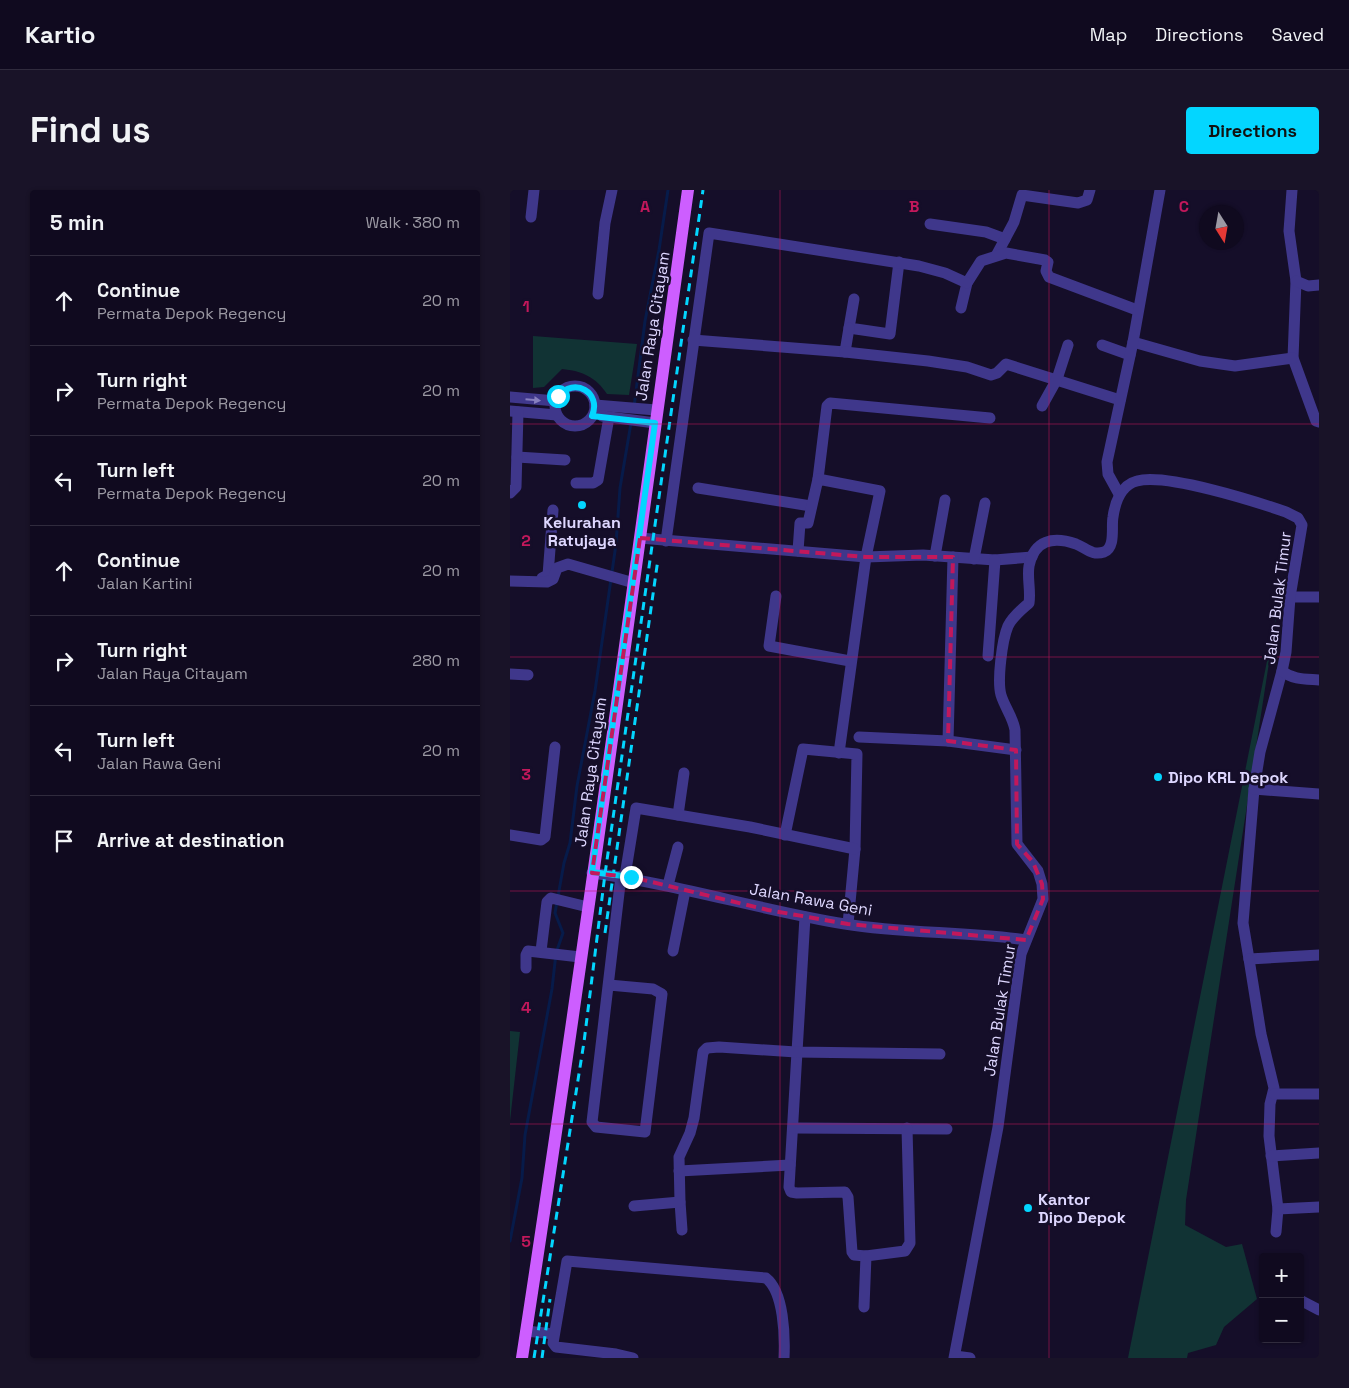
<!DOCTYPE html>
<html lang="en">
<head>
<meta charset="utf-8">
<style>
  :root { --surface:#100a1f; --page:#191328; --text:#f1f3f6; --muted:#9c9aa4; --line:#302b3d; --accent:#03d6ff }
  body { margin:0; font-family:"Space Grotesk",sans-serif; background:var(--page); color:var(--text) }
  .controls { position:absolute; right:15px; bottom:15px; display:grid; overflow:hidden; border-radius:5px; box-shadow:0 1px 4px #0004 }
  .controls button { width:45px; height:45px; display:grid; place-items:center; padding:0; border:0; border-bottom:1px solid var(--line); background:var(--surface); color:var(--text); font:25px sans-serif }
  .compass { position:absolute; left:689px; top:15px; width:45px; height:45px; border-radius:50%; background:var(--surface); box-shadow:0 1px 4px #0004; rotate:169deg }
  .stop { position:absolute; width:15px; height:15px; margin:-11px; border:4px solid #03d6ff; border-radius:50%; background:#fff }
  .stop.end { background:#03d6ff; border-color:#fff; box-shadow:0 1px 5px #0008 }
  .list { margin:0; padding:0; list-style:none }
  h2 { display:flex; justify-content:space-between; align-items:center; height:65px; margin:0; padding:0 20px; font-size:21px }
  h2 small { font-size:16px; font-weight:400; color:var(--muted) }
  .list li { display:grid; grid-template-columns:32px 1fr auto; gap:15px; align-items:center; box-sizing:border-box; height:90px; padding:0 20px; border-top:1px solid var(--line) }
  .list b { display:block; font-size:19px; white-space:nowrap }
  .list p { margin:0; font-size:16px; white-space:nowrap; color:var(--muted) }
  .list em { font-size:16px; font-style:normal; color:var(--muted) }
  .icon { flex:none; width:28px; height:28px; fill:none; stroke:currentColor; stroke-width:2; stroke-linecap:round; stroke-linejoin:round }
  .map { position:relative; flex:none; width:809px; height:1168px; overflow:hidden; border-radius:5px }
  header { display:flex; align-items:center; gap:30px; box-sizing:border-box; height:70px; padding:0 25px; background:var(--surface); border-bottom:1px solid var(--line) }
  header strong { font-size:24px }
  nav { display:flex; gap:28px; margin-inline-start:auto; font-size:18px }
  .intro { display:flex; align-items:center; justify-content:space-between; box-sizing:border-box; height:120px; padding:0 30px }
  h1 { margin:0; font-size:35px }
  .button { padding:12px 22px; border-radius:5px; background:var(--accent); color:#111; font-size:18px; font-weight:700 }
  main { display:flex; gap:30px; padding:0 30px }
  aside { flex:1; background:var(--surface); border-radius:5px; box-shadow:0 1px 4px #0004 }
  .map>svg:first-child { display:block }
  .green { fill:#113334 }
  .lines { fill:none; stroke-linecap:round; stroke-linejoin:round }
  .stream { stroke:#071b4a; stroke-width:3 }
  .street { stroke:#3f378b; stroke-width:11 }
  .primary { stroke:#cd5eff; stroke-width:12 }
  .rail { stroke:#03d6ff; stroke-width:3; stroke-dasharray:8 6; stroke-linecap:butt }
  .oneway { fill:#877fbf }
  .route { stroke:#03d6ff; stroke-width:6 }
  .marked { fill:none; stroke:#c2185b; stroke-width:4; stroke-dasharray:10 6; stroke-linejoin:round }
  .grid { fill:none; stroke:#c2185b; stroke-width:1; stroke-opacity:0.55 }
  .poi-dot { fill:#03d6ff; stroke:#150e29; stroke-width:2 }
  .labels { text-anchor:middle; stroke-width:5; stroke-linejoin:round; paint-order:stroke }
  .street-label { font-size:16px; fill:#ded7ff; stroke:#150e29 }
  .poi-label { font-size:16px; font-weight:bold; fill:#ded7ff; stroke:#150e29; text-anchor:start }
  .grid-label { font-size:16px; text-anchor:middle; font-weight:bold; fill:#c2185b; stroke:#150e29; stroke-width:5; stroke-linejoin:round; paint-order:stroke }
</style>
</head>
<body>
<header>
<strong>Kartio</strong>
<nav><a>Map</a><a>Directions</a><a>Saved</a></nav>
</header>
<div class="intro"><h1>Find us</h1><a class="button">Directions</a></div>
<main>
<aside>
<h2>5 min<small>Walk · 380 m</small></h2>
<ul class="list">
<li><svg class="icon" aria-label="ahead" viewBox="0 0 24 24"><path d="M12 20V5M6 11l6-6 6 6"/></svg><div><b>Continue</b><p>Permata Depok Regency</p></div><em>20 m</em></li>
<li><svg class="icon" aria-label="right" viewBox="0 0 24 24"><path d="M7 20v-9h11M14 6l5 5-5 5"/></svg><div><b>Turn right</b><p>Permata Depok Regency</p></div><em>20 m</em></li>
<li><svg class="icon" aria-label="left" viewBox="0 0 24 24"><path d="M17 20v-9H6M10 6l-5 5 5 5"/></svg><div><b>Turn left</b><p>Permata Depok Regency</p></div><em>20 m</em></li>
<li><svg class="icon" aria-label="ahead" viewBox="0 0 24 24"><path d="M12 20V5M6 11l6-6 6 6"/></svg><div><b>Continue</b><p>Jalan Kartini</p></div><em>20 m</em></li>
<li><svg class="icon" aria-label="right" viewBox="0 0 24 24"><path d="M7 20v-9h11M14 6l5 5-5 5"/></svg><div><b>Turn right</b><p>Jalan Raya Citayam</p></div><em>280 m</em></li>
<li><svg class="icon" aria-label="left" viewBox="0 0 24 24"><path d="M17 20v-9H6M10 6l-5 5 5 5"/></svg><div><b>Turn left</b><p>Jalan Rawa Geni</p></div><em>20 m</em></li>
<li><svg class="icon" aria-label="arrive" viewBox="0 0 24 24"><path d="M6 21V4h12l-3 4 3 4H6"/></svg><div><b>Arrive at destination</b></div></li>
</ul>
</aside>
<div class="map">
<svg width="809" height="1168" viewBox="0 0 809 1168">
  <rect width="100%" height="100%" fill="#150e29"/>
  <g class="green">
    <path d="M 23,146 L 127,154 L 119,205 L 97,204 C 86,187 72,181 52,179 L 34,197 L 23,198 Z"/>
    <polygon points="767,421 676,1010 675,1035 716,1057 732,1054 747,1109 714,1137 706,1155 678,1163 677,1168 618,1168"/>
    <polygon points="0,841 10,842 0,931"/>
  </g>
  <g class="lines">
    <g class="stream">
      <polyline points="124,217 135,131 149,60 158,0"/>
      <polyline points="0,1051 12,988 15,945 42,799 46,763 53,743 45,723 54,673 60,653 67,596 85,501 106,354 110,298 121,233"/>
    </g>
    <g class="street">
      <polyline points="782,0 779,41 786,91 783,168 806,231 809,232"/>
      <polyline points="21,27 24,0"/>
      <polyline points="420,34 476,42 495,49"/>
      <polyline points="487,64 504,32 512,5 568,13 577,10 580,0"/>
      <polyline points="786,91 798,96 809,95"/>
      <polyline points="88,104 95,33 102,0"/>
      <polyline points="344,109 339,138 380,144 389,72"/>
      <polyline points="451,118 457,93 471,71 496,63 535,70 538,72 536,81 539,87 627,120"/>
      <polyline points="183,150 335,162 339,138"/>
      <polyline points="623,152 690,171 725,176 783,168"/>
      <polyline points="592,155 620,165"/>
      <polyline points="335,162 418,171 457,177 481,185 487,183 496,174 610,210"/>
      <circle cx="65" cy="216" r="20"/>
      <polyline points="0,207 46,211"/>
      <polyline points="85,215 146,220"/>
      <polyline points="532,216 547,189 558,155"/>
      <polyline points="0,221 47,225"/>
      <polyline points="92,226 145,233"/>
      <polyline points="7,267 55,270"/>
      <polyline points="308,289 317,216 320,213 480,228"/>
      <polyline points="66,293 83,293 88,290 99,227"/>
      <polyline points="188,298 301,316"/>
      <polyline points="0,303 6,297 8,222"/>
      <polyline points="609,304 598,284 597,272 623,152 650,0"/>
      <polyline points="130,348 356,367 413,365 485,370 522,367"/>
      <polyline points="156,351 199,43 409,76 435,83 457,93"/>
      <polyline points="288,361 290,333 298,333 308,289 370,301 356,367 329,563"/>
      <polyline points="425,366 435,310"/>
      <polyline points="464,369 475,313"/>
      <polyline points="32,388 38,385 43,320"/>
      <polyline points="0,391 37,392 43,389 47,378 58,374 124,393"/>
      <polyline points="266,406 259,456 340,471"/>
      <polyline points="780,407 809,407"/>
      <polyline points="478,466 485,370"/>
      <polyline points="772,481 750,562 744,599 733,733 739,769 809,765"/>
      <polyline points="0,484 18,485"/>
      <polyline points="349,547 438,551 506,560"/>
      <polyline points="438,551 443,367"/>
      <polyline points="744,599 809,604"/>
      <polyline points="168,625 174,583"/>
      <polyline points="0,645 31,650 35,647 45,557"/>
      <polyline points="275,645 293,559 347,564 345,659 338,734"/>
      <path d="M 82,683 C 167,694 250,720 335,734 C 395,744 456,741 516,750"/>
      <polyline points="115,686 126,618 240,637 345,659"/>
      <polyline points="158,695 168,657"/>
      <polyline points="295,727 279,997 281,1002 287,1003 335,1002 338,1007 342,1062 344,1065 356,1066"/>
      <polyline points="31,761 37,712 41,708 78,717"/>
      <polyline points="163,761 175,701"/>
      <polyline points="739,769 751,844 764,898 760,914 759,946 768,1019 766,1042"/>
      <polyline points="16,778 16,765 18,761 70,767"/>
      <polyline points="99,795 143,799 152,804 135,942 86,937 82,932 111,686"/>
      <polyline points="764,904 809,904"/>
      <polyline points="284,938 437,939"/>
      <polyline points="761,966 809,963"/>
      <polyline points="169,981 280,975"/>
      <polyline points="170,1012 172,1040"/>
      <polyline points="124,1016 170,1012 169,967 180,943 184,928 193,862 197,858 209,857 286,862 430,864"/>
      <polyline points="768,1019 809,1017"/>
      <polyline points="790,1110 809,1120"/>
      <polyline points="354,1117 356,1066 395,1061 400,1053 397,938"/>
      <polyline points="16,1141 44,1144"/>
      <polyline points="445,1166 460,1168"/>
      <path d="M 123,1168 L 106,1164 L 46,1157 L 43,1153 L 57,1071 L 256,1088 C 274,1102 275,1146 274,1168"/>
      <path d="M 444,1168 L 488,937 L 511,764 L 533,709 L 532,694 L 528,681 L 507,654 L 505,540 C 503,527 495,518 491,505 C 487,491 492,450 498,436 C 503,426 511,420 519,413 C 521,401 517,388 519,376 C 524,350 543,346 566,354 C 576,358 582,366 594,362 C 606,357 601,337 603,327 C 605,313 611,295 627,291 C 656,283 744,311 776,322 L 788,328 L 792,335 L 780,407 L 776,462 L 772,481 C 783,490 796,489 809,490"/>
    </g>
    <path class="primary" d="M 12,1168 C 72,779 124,389 178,0"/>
    <g class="rail">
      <polyline points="95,743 148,369"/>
      <polyline points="24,1168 74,852 95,684 193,0"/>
      <polyline points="32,1168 40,1109"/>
    </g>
  </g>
  <defs><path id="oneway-solid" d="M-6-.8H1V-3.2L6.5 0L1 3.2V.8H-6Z" transform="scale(1.25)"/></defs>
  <use class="oneway" href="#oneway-solid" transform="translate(23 210) rotate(5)"/>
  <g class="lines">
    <path class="route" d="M 48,206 C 64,187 92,202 82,226 L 145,233 L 82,682 L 121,687"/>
  </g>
  <path class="marked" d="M 130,348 L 356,367 L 443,367 L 438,551 L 506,560 L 507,654 L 523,672 L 532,694 L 533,709 L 516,750 L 338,734 L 258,720 L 121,687 L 82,683 Z"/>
  <path class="grid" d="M 270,0 L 270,1168M 539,0 L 539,1168M 0,234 L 809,234M 0,467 L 809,467M 0,701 L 809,701M 0,934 L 809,934"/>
  <g class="poi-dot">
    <circle cx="72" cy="315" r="5"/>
    <circle cx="648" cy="587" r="5"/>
    <circle cx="518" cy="1018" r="5"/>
  </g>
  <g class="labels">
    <g class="street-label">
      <text transform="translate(142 136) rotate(-81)" y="6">Jalan Raya Citayam</text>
      <text transform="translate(767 408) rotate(-83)" y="6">Jalan Bulak Timur</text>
      <text transform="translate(80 582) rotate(-82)" y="6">Jalan Raya Citayam</text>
      <text transform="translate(301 709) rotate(10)" y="6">Jalan Rawa Geni</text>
      <text transform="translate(489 820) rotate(-81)" y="6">Jalan Bulak Timur</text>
    </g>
    <g class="poi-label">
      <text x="72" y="338" text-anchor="middle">Kelurahan<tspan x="72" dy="18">Ratujaya</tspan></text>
      <text x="658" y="593">Dipo KRL Depok</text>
      <text x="528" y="1015">Kantor<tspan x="528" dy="18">Dipo Depok</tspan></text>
    </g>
  </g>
  <g class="grid-label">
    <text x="135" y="22">A</text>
    <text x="404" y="22">B</text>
    <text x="674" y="22">C</text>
    <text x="16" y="122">1</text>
    <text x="16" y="356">2</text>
    <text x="16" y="590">3</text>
    <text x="16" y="823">4</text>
    <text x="16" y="1057">5</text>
  </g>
</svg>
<div class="controls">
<button>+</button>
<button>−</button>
</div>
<svg class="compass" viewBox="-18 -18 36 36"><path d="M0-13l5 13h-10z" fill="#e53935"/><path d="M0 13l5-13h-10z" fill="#9c9aa4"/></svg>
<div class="stop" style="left:48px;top:206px"></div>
<div class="stop end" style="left:121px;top:687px"></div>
</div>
</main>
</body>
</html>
